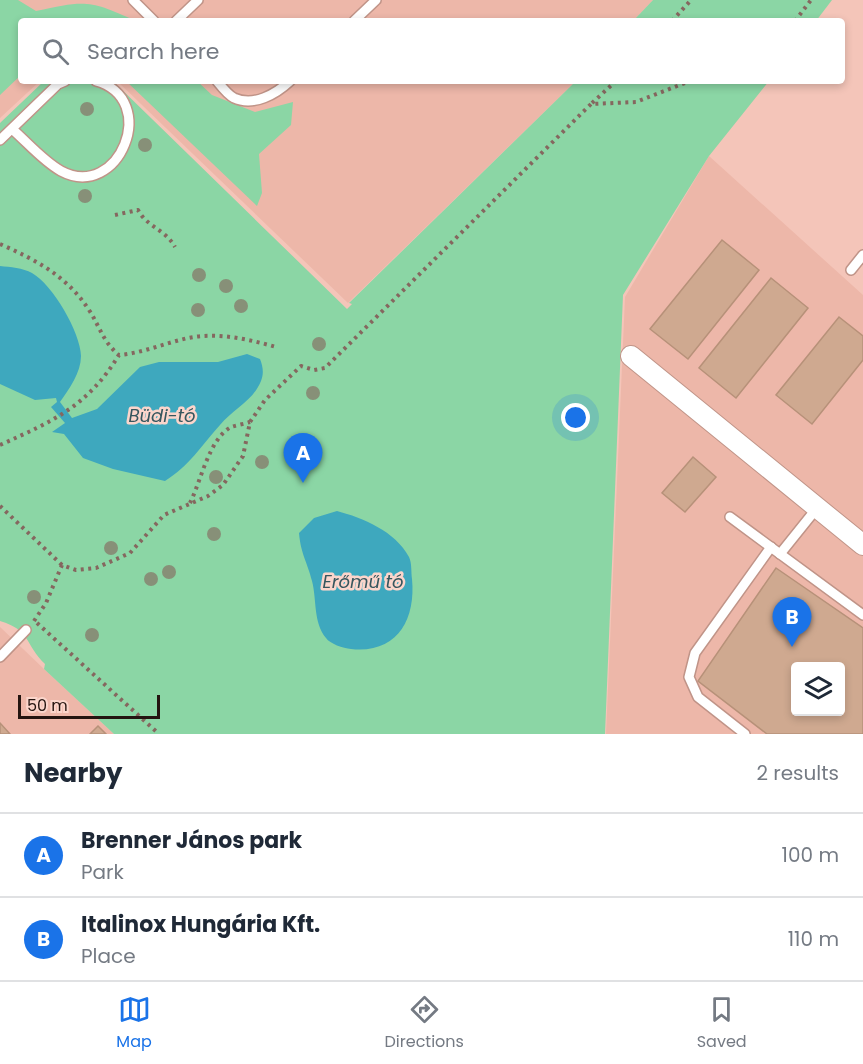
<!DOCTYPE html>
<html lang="en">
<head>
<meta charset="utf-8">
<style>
  :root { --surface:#fff; --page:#f6f6f7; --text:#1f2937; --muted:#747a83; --line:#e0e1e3; --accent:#1a73e8 }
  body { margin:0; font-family:Poppins,sans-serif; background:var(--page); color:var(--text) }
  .controls { position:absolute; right:18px; bottom:18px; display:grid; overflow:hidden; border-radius:6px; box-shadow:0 3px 9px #0003 }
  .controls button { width:54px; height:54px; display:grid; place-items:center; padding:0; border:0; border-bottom:2px solid var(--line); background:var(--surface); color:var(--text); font:30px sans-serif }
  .scale { position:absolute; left:18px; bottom:15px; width:142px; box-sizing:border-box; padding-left:6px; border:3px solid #241410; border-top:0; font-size:16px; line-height:21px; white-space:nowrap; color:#241410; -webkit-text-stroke:4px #fbd5cb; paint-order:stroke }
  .you { position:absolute; left:576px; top:418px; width:21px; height:21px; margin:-15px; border:4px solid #fff; border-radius:50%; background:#1a73e8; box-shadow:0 0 0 9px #1a73e833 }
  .badge { display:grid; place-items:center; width:39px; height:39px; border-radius:50%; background:var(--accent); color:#fff; font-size:20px; font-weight:700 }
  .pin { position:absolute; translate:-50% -50px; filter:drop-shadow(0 2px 3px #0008) }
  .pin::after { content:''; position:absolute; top:32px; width:21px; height:18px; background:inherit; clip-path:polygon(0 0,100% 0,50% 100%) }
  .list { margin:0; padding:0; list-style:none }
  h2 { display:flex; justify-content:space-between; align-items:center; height:78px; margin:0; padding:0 24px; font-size:26px }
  h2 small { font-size:20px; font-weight:400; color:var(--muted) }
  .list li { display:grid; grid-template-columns:39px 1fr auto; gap:18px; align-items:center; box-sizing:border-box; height:84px; padding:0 24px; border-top:2px solid var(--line) }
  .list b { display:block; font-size:22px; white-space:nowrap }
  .list p { margin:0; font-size:20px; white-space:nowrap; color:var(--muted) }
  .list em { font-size:20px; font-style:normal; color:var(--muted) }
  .icon { flex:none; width:33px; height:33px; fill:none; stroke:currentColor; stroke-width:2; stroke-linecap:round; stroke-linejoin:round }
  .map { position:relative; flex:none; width:863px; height:734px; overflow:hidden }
  .search { position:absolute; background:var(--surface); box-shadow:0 3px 9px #0003; left:18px; right:18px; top:18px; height:66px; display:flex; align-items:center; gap:15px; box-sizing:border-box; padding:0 21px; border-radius:6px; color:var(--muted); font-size:22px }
  .sheet { height:246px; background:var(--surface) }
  nav { display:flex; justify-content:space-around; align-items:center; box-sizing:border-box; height:84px; border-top:2px solid var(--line); background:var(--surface); font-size:16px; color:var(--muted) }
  nav a { display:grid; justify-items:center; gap:3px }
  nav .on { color:var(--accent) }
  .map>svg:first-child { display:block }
  .built { fill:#edb7a9; fill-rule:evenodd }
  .green { fill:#8bd6a5 }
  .water { fill:#3ea8be }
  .building { fill:#cfa990; stroke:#b79179; stroke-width:1.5; fill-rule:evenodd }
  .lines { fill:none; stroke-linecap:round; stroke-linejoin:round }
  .lane-casing { stroke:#c09488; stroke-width:12 }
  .street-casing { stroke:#c09488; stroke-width:22 }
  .path { stroke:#85675f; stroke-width:4; stroke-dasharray:3 4.5; stroke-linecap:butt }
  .lane { stroke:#fff; stroke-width:9 }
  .street { stroke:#fff; stroke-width:20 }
  .tree { fill:#879078 }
  .labels { text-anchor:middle; stroke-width:5; stroke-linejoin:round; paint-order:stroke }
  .water-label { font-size:18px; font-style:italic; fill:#36565e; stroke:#fbd5cb }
</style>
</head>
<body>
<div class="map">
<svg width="863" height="734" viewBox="0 0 863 734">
  <rect width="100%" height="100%" fill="#f4c5b9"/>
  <g class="built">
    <polygon points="0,0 653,0 633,21 21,21 21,81 40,81 0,118"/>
    <polygon points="117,81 576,81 348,303"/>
    <path d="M 709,156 L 863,295 L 863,734 L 606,734 L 625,297 ZM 796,666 L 840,666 L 840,712 L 796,712 Z"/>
    <polygon points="0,627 44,669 114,734 0,734"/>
  </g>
  <g class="green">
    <path d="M 0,0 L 18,0 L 36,11 C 86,0 90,0 136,21 L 21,21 L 21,75 L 0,95 Z"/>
    <polygon points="653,0 832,0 816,21 633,21"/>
    <path d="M 44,81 L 113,81 L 347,309 L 352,304 L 349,303 L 576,81 L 769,81 L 709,156 L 623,295 L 605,734 L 114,734 L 44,669 L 45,664 C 25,645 31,630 0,621 L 0,123 Z"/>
    <polygon points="126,81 197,81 212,95 255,112 293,102 291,125 259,154 262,193 257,206"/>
  </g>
  <g class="water">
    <path d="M 0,266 C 10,267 23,268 32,273 C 53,285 80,332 81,356 C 81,373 69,389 60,402 L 72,418 L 97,409 L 140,367 L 159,362 L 218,362 L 247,354 L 260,359 C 263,367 264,373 261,381 C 253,401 233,409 220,425 C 202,445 189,466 165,481 L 113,469 L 83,458 L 64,434 L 52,432 L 65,423 L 51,407 L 57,402 L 56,398 L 35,400 L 0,384 Z"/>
    <path d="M 337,511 C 363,518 395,531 409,557 C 412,563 411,572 412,579 C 416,621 396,654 351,649 C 343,648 330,644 326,638 C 313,622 317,600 312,581 C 307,561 301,555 299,533 L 314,518 Z"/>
  </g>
  <g class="building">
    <polygon points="722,240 759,270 688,359 650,329"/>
    <polygon points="771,278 808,308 736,398 699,368"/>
    <polygon points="839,317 863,336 863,360 812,424 776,395"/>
    <polygon points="693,457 716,477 685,512 662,493"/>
    <path d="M 776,568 L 863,628 L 863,734 L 767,734 L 698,681 ZM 796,666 L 840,666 L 840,712 L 796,712 Z"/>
    <polygon points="0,723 10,734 0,734"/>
    <polygon points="98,726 106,734 90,734"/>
  </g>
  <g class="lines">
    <g class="lane-casing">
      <g id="lane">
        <polyline points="133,0 154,21"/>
        <polyline points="176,21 198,0"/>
        <polyline points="354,21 376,0"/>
        <path d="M 217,81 C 221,86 228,95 234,98 C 254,107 276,94 290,81"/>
        <path d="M 12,129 C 27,142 43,161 61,171 C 119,202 161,99 96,81"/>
        <polyline points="0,140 58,84 65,81"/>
        <polyline points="851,270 863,255"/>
        <polyline points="730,517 863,615"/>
        <polyline points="780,554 817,508"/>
        <polyline points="0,657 26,630"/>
        <polyline points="745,734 698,697 689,677 695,653 771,547"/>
      </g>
    </g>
    <g class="street-casing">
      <polyline id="street" points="631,356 863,545"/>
    </g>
    <g class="path">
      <polyline points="672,21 691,0"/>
      <polyline points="795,21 811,0"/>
      <polyline points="592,103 616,81"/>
      <path d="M 115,215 L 138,210 C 147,227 165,229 175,247"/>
      <path d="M 0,244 C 36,260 67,276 89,310 C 100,327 103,342 119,355"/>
      <path d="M 0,445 C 53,421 87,407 119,355 C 143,353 165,343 188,338 C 217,332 248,339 276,347"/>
      <path d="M 190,503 C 201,481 209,439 231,427 C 237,425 244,424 250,422"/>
      <polyline points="0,506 62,565"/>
      <polyline points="34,621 46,603 62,565 76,570 96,568 130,553 164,515 208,496 223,485 243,456 250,422 265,400 301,366 314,370 325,368 591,104 636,102 690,81"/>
      <polyline points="37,623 159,734"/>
    </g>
    <use href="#lane" class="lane"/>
    <use href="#street" class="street"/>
  </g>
  <g class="tree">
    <circle cx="87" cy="109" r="7"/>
    <circle cx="145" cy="145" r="7"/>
    <circle cx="85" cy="196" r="7"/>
    <circle cx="199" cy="275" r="7"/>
    <circle cx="226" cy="286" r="7"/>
    <circle cx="241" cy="306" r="7"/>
    <circle cx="198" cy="310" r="7"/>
    <circle cx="319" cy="344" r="7"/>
    <circle cx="313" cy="393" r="7"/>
    <circle cx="262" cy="462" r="7"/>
    <circle cx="216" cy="477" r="7"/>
    <circle cx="214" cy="534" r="7"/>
    <circle cx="111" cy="548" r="7"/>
    <circle cx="169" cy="572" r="7"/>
    <circle cx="151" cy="579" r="7"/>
    <circle cx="34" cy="597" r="7"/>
    <circle cx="92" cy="635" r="7"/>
  </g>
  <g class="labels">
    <g class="water-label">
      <text x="162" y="422">Büdi-tó</text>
      <text x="363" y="588">Erőmű tó</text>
    </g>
  </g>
</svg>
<div class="controls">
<button><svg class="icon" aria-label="layers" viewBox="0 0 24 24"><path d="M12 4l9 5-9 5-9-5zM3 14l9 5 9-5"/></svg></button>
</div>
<div class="scale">50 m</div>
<div class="you"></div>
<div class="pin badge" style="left:303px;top:483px">A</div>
<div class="pin badge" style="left:792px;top:647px">B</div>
<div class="search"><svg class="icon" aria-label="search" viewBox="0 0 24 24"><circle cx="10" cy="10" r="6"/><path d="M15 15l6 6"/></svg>Search here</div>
</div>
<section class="sheet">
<h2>Nearby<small>2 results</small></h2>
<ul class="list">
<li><span class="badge">A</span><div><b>Brenner János park</b><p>Park</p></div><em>100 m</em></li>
<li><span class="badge">B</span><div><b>Italinox Hungária Kft.</b><p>Place</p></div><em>110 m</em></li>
</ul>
</section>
<nav>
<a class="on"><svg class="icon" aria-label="map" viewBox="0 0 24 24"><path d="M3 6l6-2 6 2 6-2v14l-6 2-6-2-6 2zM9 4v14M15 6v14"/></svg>Map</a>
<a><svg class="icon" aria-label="directions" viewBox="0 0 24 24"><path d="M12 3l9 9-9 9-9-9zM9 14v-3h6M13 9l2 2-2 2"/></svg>Directions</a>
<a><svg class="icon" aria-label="saved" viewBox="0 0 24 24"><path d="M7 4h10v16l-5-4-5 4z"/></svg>Saved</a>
</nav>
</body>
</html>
